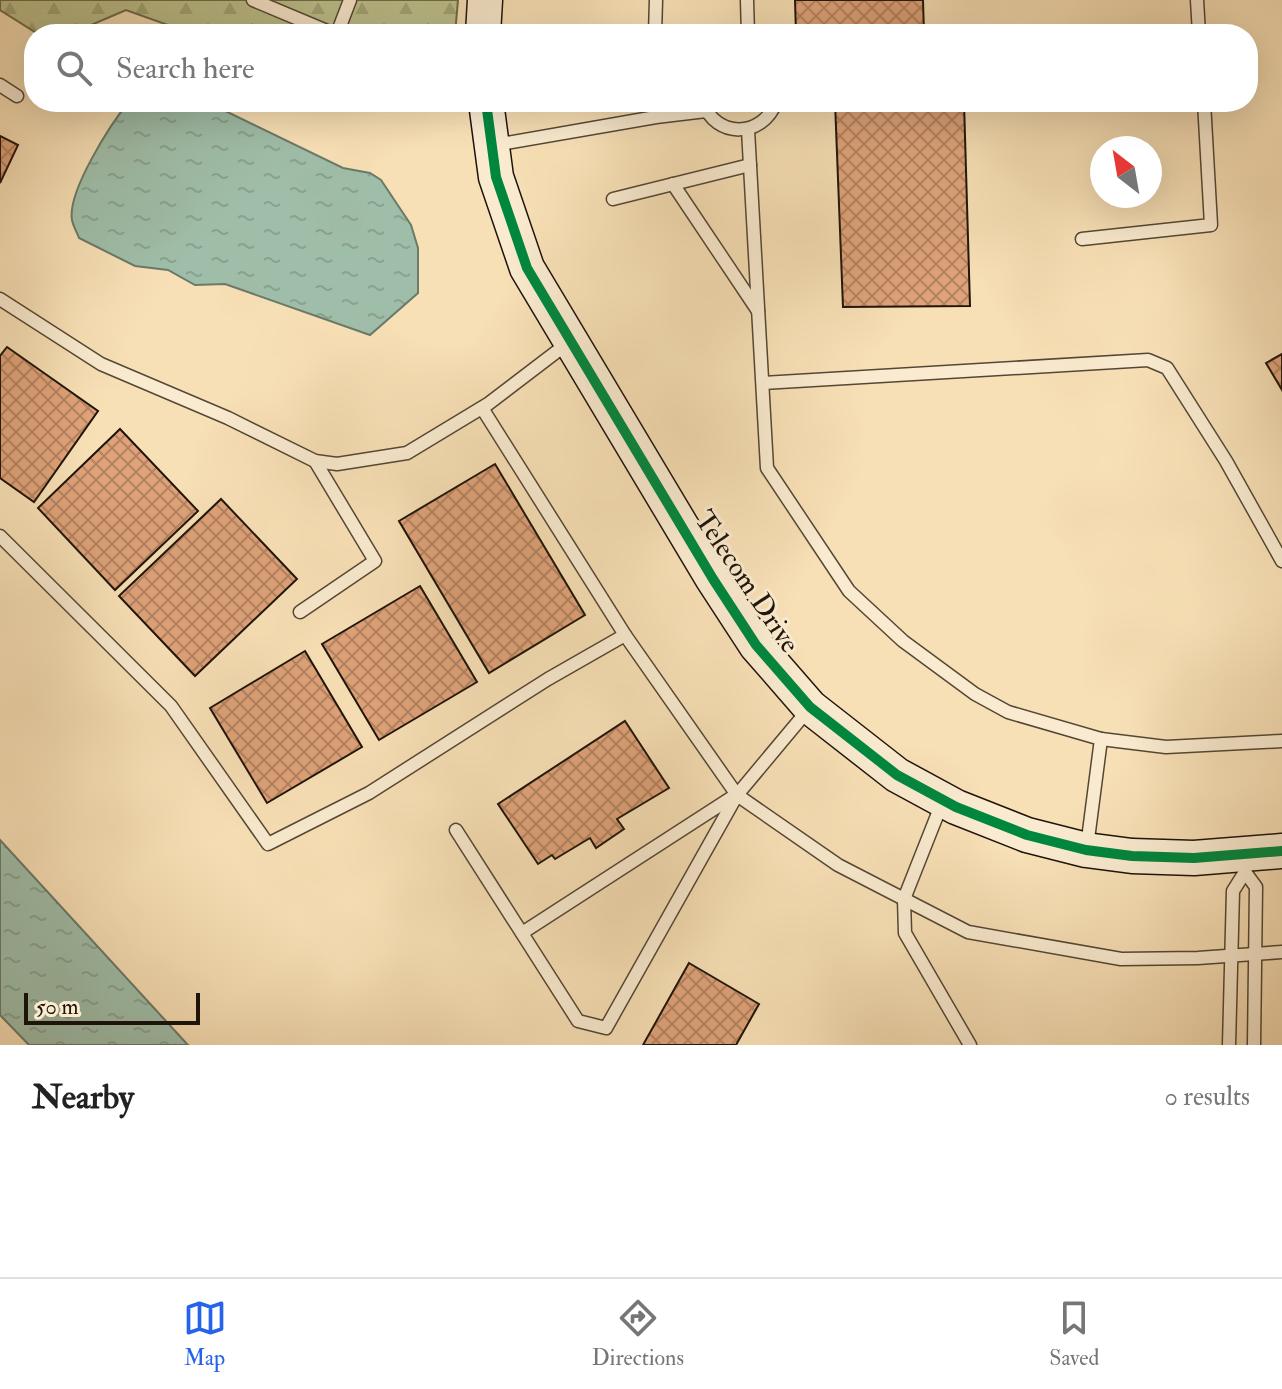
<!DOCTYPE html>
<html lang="en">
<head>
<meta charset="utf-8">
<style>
  :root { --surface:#fff; --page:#f6f6f6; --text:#222; --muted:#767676; --line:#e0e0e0; --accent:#2563eb }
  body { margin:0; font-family:"IM FELL Double Pica",serif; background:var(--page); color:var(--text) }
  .compass { position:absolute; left:1090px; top:136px; width:72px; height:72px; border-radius:50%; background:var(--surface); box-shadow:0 8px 32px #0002; rotate:329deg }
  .scale { position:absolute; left:24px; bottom:20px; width:176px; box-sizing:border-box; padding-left:8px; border:4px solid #1e140a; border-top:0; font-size:22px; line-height:28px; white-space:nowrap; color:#1e140a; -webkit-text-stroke:6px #faebd0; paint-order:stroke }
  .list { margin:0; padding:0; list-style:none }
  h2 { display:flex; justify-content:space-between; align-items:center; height:104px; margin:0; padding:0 32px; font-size:34px }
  h2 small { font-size:26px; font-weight:400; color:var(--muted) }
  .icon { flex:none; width:44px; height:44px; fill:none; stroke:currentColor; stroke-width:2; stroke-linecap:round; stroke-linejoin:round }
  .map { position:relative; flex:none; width:1282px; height:1045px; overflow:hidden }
  .search { position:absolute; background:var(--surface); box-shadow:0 8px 32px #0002; left:24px; right:24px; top:24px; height:88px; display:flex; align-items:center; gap:20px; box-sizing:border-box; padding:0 28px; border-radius:32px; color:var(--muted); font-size:30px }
  .sheet { height:232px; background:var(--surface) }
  nav { display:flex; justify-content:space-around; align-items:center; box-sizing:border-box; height:112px; border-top:2px solid var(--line); background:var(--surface); font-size:22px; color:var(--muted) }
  nav a { display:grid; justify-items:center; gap:4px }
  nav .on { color:var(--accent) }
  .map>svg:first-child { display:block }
  .forest { fill:url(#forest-firs); stroke:#6e6b4c; stroke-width:2 }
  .water { fill:url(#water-ripples); stroke:#6b7a69; stroke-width:2 }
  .building { fill:url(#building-cross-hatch); stroke:#1e140a; stroke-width:2 }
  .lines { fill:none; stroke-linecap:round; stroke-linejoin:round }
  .lane-casing { stroke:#544735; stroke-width:15 }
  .secondary-casing { stroke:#1e140a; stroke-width:37 }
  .lane { stroke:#faebd0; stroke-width:12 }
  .secondary { stroke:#faebd0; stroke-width:34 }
  .cycleway-casing { stroke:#faebd0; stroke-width:15 }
  .cycleway { stroke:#00873e; stroke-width:10 }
  .labels { text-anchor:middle; stroke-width:6; stroke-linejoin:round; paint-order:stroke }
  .street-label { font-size:28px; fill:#1e140a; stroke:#faebd0 }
</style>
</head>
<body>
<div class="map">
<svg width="1282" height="1045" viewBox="0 0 1282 1045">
  <defs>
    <pattern id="forest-firs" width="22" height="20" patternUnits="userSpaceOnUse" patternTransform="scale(2)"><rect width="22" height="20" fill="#bdc28e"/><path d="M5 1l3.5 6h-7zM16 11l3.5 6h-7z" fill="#a2a679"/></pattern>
    <pattern id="water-ripples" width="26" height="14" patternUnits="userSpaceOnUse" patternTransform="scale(2)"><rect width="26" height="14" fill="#9fbea9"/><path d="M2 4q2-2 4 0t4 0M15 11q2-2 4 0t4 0" fill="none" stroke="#88a290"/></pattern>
    <pattern id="building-cross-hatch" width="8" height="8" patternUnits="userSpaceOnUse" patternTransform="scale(2)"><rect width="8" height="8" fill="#dfa279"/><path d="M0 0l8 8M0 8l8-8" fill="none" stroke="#b48361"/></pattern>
  </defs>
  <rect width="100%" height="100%" fill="#f8e0b6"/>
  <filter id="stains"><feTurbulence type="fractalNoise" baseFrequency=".0025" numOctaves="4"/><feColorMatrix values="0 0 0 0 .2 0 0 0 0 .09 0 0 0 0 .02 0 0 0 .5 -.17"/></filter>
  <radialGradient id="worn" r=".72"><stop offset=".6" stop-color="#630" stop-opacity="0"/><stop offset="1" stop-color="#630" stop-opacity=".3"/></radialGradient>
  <polygon class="forest" points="0,0 458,0 455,34 193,34 126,10 70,34 38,34 0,10"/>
  <g class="water">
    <path d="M 129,102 L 207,102 L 343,168 L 370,173 L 381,180 L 411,225 L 418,248 L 418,293 L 370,335 L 225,284 L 195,285 L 168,270 L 135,266 L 79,238 C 77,232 73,226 72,220 C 67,192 111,123 129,102 Z"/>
    <polygon points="0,840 187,1044 188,1045 29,1045 0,1015"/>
  </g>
  <g class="building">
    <polygon points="795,0 923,0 924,34 796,34"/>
    <polygon points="835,102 964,102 970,306 843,307"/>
    <polygon points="0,136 18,145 0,183"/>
    <polygon points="7,347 98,411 34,502 0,478 0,356"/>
    <polygon points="1282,354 1282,390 1266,363"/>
    <polygon points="120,429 198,511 115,590 38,508"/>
    <polygon points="495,464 585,615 489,673 399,521"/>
    <polygon points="221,499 297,579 195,676 119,596"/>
    <polygon points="420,586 477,682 379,740 322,644"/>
    <polygon points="305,651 362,747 267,803 210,708"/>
    <polygon points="625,721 669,788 617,819 624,829 596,848 590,838 555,859 552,855 538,864 498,804"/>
    <polygon points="689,963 759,1004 736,1045 643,1045"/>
  </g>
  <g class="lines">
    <g class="lane-casing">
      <g id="lane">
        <polyline points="253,0 334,34"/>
        <polyline points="747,0 748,34"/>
        <polyline points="1197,0 1199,34"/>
        <polyline points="337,34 350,0"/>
        <polyline points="632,34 655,31"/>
        <polyline points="655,34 656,0"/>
        <polyline points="0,85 17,96"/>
        <path d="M 703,102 C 715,139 763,138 776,102"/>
        <polyline points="748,130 767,468 849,591 903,641 975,694 1008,712 1101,739 1087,847"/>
        <polyline points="495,145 656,117 706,111"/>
        <polyline points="673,184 758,311"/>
        <polyline points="613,199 750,165"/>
        <polyline points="1082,239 1211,225 1204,102"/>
        <polyline points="0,299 101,364 228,418 315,461 337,464 407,453 488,404 568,343"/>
        <polyline points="763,383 1148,360 1167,368 1226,461 1282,561"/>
        <polyline points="482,408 625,635"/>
        <polyline points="0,536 171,706 268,844 369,793 548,679 625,635 737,795 838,865 968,932 1121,959 1198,958 1282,952"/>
        <polyline points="300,612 375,561 315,461"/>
        <polyline points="1101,739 1166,747 1282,741"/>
        <polyline points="942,803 904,899 905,933 970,1045"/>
        <polyline points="456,830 578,1021 606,1028 737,795 808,710"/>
        <polyline points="1245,872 1256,887 1254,1045"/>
        <polyline points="522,933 734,796"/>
        <polyline points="1229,1045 1233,891 1245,872 1247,856"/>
      </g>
    </g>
    <g class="secondary-casing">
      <g id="secondary">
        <polyline points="483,34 485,0"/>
        <polyline points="486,102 496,177 527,268 713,579 756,645 810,707 897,775 956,807 1027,835 1086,850 1132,856 1194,858 1282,851"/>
      </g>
    </g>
    <use href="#lane" class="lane"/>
    <use href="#secondary" class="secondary"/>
    <g class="cycleway-casing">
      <polyline id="cycleway" points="486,102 496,177 527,268 713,579 756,645 810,707 897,775 956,807 1027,835 1086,850 1132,856 1194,858 1282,851"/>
    </g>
    <use href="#cycleway" class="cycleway"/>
  </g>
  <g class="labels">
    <g class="street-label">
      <text transform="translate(748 581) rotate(56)" y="10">Telecom Drive</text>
    </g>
  </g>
  <rect width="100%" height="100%" filter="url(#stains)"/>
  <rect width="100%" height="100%" fill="url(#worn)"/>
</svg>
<svg class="compass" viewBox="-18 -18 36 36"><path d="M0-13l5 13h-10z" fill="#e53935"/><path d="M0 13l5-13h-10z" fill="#767676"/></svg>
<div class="scale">50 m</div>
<div class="search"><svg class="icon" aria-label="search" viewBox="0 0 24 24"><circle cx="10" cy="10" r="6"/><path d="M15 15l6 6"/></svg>Search here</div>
</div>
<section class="sheet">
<h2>Nearby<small>0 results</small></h2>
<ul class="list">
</ul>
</section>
<nav>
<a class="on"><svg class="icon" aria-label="map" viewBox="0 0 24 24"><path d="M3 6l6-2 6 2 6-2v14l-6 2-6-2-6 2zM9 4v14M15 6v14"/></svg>Map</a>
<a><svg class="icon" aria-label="directions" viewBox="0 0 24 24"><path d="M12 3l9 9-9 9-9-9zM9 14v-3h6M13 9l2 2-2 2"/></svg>Directions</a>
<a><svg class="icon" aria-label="saved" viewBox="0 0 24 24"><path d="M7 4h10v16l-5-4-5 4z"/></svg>Saved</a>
</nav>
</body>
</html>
